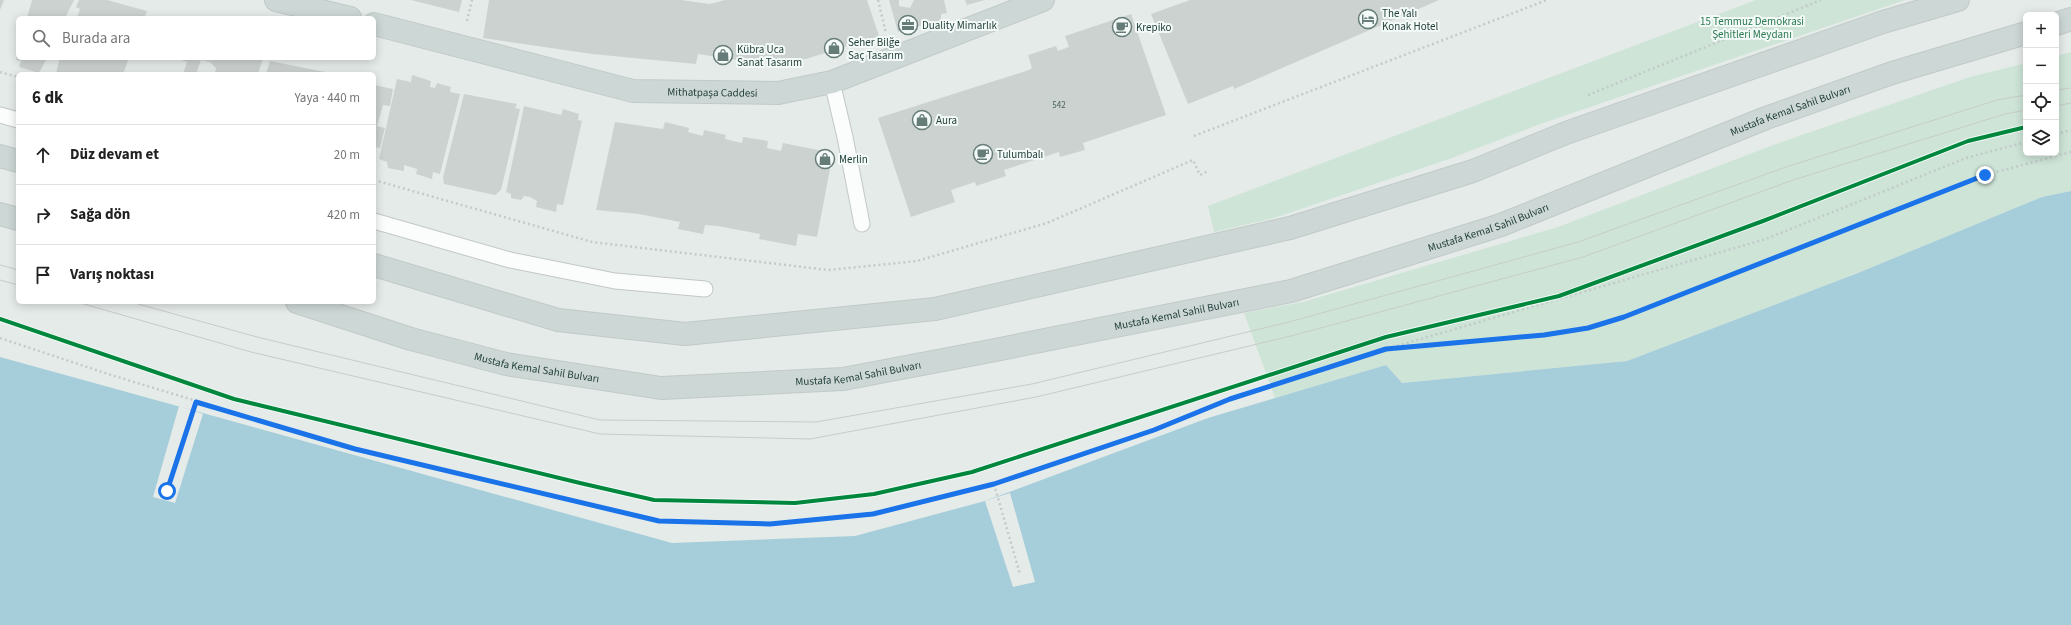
<!DOCTYPE html>
<html lang="tr">
<head>
<meta charset="utf-8">
<style>
  :root { --surface:#fff; --page:#f2f2f2; --text:#222; --muted:#767676; --line:#e0e0e0 }
  body { margin:0; font-family:"Source Sans 3",sans-serif; background:var(--page); color:var(--text) }
  .controls { position:absolute; right:12px; top:12px; display:grid; overflow:hidden; border-radius:6px; box-shadow:0 2px 10px #0003 }
  .controls button { width:36px; height:36px; display:grid; place-items:center; padding:0; border:0; border-bottom:1px solid var(--line); background:var(--surface); color:var(--text); font:20px sans-serif }
  .stop { position:absolute; width:12px; height:12px; margin:-9px; border:3px solid #1a73e8; border-radius:50%; background:#fff }
  .stop.end { background:#1a73e8; border-color:#fff; box-shadow:0 1px 4px #0008 }
  .list { margin:0; padding:0; list-style:none }
  h2 { display:flex; justify-content:space-between; align-items:center; height:52px; margin:0; padding:0 16px; font-size:17px }
  h2 small { font-size:13px; font-weight:400; color:var(--muted) }
  .list li { display:grid; grid-template-columns:26px 1fr auto; gap:12px; align-items:center; box-sizing:border-box; height:60px; padding:0 16px; border-top:1px solid var(--line) }
  .list b { display:block; font-size:15px; white-space:nowrap }
  .list em { font-size:13px; font-style:normal; color:var(--muted) }
  .icon { flex:none; width:22px; height:22px; fill:none; stroke:currentColor; stroke-width:2; stroke-linecap:round; stroke-linejoin:round }
  .map { position:relative; flex:none; width:2071px; height:625px; overflow:hidden }
  .search { position:absolute; background:var(--surface); box-shadow:0 2px 10px #0003; left:16px; top:16px; width:360px; height:44px; display:flex; align-items:center; gap:10px; box-sizing:border-box; padding:0 14px; border-radius:6px; color:var(--muted); font-size:15px }
  .panel { position:absolute; background:var(--surface); box-shadow:0 2px 10px #0003; left:16px; top:72px; width:360px; height:232px; border-radius:6px }
  .map>svg:first-child { display:block }
  .green { fill:#cee4d7 }
  .water { fill:#a5cdda }
  .pier { fill:#e5ebe9 }
  .building { fill:#ccd2d0 }
  .lines { fill:none; stroke-linecap:round; stroke-linejoin:round }
  .service-casing { stroke:#c2c8c6; stroke-width:17 }
  .primary-casing { stroke:#c1cac8; stroke-width:24 }
  .path { stroke:#c1cbc9; stroke-width:2.5; stroke-dasharray:2 3; stroke-linecap:butt }
  .service { stroke:#fbfcfc; stroke-width:15 }
  .primary { stroke:#cdd7d5; stroke-width:22 }
  .tram { stroke:#c7ccca; stroke-width:1 }
  .cycleway-casing { stroke:#f4faf7; stroke-width:6 }
  .cycleway { stroke:#00873e; stroke-width:4 }
  .route { stroke:#1a73e8; stroke-width:5 }
  .labels { text-anchor:middle; stroke-width:4; stroke-linejoin:round; paint-order:stroke }
  .number-label { font-size:9px; fill:#4d6561 }
  .poi-label { font-size:11px; fill:#22403b; stroke:#f4faf7; text-anchor:start }
  .park-label { font-size:11px; fill:#2a7851; stroke:#f4faf7 }
  .street-label { font-size:11px; fill:#22403b; stroke:#f4faf7 }
</style>
</head>
<body>
<div class="map">
<svg width="2071" height="625" viewBox="0 0 2071 625">
  <rect width="100%" height="100%" fill="#e5ebe9"/>
  <g class="green">
    <polygon points="1756,0 1905,0 1543,123 1449,159 1274,218 1214,232 1208,206"/>
    <polygon points="2071,52 2071,191 2042,197 1858,273 1627,361 1402,383 1386,365 1275,398 1244,313 1303,302 1558,227 1776,144 1970,77 2026,63 2026,153 2056,153 2056,56"/>
  </g>
  <polygon class="water" points="2071,191 2071,625 0,625 0,357 672,543 855,536 985,501 1208,418 1386,365 1402,383 1627,361 1858,273 2042,197"/>
  <g class="pier">
    <polygon points="179,406 203,414 175,503 153,497"/>
    <polygon points="1010,493 1035,582 1013,587 985,501"/>
  </g>
  <g class="building">
    <polygon points="0,0 4,0 0,10"/>
    <polygon points="32,0 74,0 65,18 27,18"/>
    <polygon points="79,0 107,0 147,11 144,18 77,18 80,9 76,7"/>
    <polygon points="411,0 462,0 459,12"/>
    <polygon points="489,0 681,0 710,4 725,0 867,0 879,36 806,59 750,62 698,54 696,64 592,54 483,38"/>
    <polygon points="889,0 899,0 899,6 910,8 914,0 944,0 947,13 941,14 941,20 898,32"/>
    <polygon points="965,0 985,0 967,5"/>
    <polygon points="1190,0 1439,0 1234,89 1233,86 1188,104 1151,14"/>
    <polygon points="1131,14 1166,115 1083,143 1085,150 1060,157 1059,152 1004,170 1006,176 976,186 975,182 951,190 955,202 911,217 878,118 1029,70 1032,68 1028,55 1056,46 1058,51 1069,47 1065,36"/>
    <polygon points="18,53 18,58 47,58 39,73 19,67 21,61 16,60"/>
    <polygon points="60,58 129,58 123,74 59,74 56,73"/>
    <polygon points="175,58 211,58 210,62 201,60 196,74 183,74 187,62"/>
    <polygon points="212,58 263,58 258,74 215,74 216,68 210,62"/>
    <polygon points="270,61 325,72 325,74 266,74"/>
    <polygon points="412,75 431,81 430,87 435,88 437,83 451,87 450,92 460,94 440,174 433,172 432,179 416,174 417,169 404,165 404,171 388,168 387,162 379,159 397,79 411,82"/>
    <polygon points="374,85 393,89 390,106 383,105 377,126 385,128 380,148 374,147"/>
    <polygon points="464,94 517,104 515,108 520,109 501,190 495,195 444,184 443,177"/>
    <polygon points="524,106 561,115 563,109 579,114 578,120 582,121 563,205 557,204 556,212 536,207 537,201 530,197 524,196 521,200 511,198 511,194 506,192"/>
    <polygon points="615,122 663,129 665,122 689,128 688,132 703,136 704,130 726,135 725,139 742,143 743,137 768,141 767,148 781,151 783,143 833,153 817,237 798,234 796,246 759,239 760,234 718,226 705,225 703,234 678,229 680,222 639,214 596,210"/>
  </g>
  <g class="lines">
    <g class="service-casing">
      <g id="service">
        <polyline points="832,82 845,137 862,224"/>
        <polyline points="0,115 18,120"/>
        <polyline points="374,221 510,260 615,281 705,289"/>
      </g>
    </g>
    <g class="primary-casing">
      <g id="primary">
        <polyline points="276,0 350,18"/>
        <path id="s1" d="M 374,24 L 633,91 L 778,93 L 832,82 L 1043,0"/>
        <polyline points="2056,24 2071,19"/>
        <polyline points="0,156 18,161"/>
        <polyline points="0,214 18,219"/>
        <polyline points="374,265 558,320 685,334 935,309 1290,228 1473,171 1566,133 1883,22 1958,0"/>
        <path id="s2" d="M 297,302 L 411,339 L 506,364 L 661,388 L 843,379 L 980,353 L 1291,291 L 1501,225 L 1766,118 L 1892,73 L 2026,33"/>
      </g>
    </g>
    <g class="path">
      <polyline points="878,0 886,33"/>
      <polyline points="467,21 472,0"/>
      <polyline points="0,72 18,77"/>
      <polyline points="1588,95 1821,0"/>
      <polyline points="2056,134 2071,130"/>
      <polyline points="1194,136 1547,0"/>
      <polyline points="374,180 592,242 828,270 917,261 1047,223 1193,160 1200,175 1208,171"/>
      <polyline points="0,338 111,375 355,449 524,490 659,521 770,525 873,514 994,484 1154,430 1230,399 1386,349 1766,239 1966,158 2026,142"/>
      <polyline points="1392,349 1544,335 1588,328 1624,317 1985,175 2071,152"/>
      <polyline points="994,484 1020,574"/>
      <polyline points="167,491 196,401"/>
    </g>
    <use href="#service" class="service"/>
    <use href="#primary" class="primary"/>
    <g class="tram">
      <polyline points="2056,90 2071,88"/>
      <polyline points="2056,106 2071,103"/>
      <polyline points="0,265 18,270"/>
      <polyline points="0,280 18,285"/>
      <polyline points="77,302 251,352 600,434 810,439 1036,397 1291,336 1583,257 1793,180 2005,114 2026,110"/>
      <polyline points="131,302 257,337 600,420 816,422 1032,384 1289,322 1578,242 1786,167 1997,100 2026,95"/>
    </g>
    <g class="cycleway-casing">
      <polyline id="cycleway" points="0,319 234,399 580,483 654,500 795,503 874,494 972,472 1386,337 1559,296 1763,221 1968,141 2026,127"/>
    </g>
    <use href="#cycleway" class="cycleway"/>
  </g>
  <g class="lines">
    <polyline class="route" points="167,491 196,402 355,449 659,521 770,524 873,514 994,484 1154,430 1230,399 1386,349 1544,335 1588,328 1624,317 1985,175"/>
  </g>
  <defs>
    <g id="hotel-ring" transform="scale(1)"><circle r="9.5" fill="#f4faf7" stroke="#667c78" stroke-width="1.5"/><path d="M-6-4.5h1.5V1H6V5H4.5V3h-9V5H-6ZM-4 0a1.8 1.8 0 1 1 3.6 0ZM.5 0V-2.5h3Q6-2.5 6 0Z" fill="#667c78"/></g>
    <g id="office-ring" transform="scale(1)"><circle r="9.5" fill="#f4faf7" stroke="#667c78" stroke-width="1.5"/><path d="M-6-3h4V-5.5h4V-3h4V5H-6ZM-1-4.5V-3h2v-1.5ZM-6 0V1H6V0Z" fill="#667c78"/></g>
    <g id="cafe-ring" transform="scale(1)"><circle r="9.5" fill="#f4faf7" stroke="#667c78" stroke-width="1.5"/><path d="M-5.5-4.5H6V0H3Q3 3.5 0 3.5H-2.5Q-5.5 3.5-5.5 0ZM3-3.2v2h1.7v-2ZM-6 4.5H4V6H-6Z" fill="#667c78"/></g>
    <g id="shop-ring" transform="scale(1)"><circle r="9.5" fill="#f4faf7" stroke="#667c78" stroke-width="1.5"/><path d="M-5-2.5h2.3a2.7 3.5 0 0 1 5.4 0H5L5.5 6h-11ZM-1.5-2.5h3a1.5 2.3 0 0 0-3 0Z" fill="#667c78"/></g>
  </defs>
  <g fill-rule="evenodd">
    <use href="#hotel-ring" x="1368" y="19"/>
    <use href="#office-ring" x="908" y="25"/>
    <use href="#cafe-ring" x="1122" y="27"/>
    <use href="#shop-ring" x="834" y="48"/>
    <use href="#shop-ring" x="723" y="55"/>
    <use href="#shop-ring" x="922" y="120"/>
    <use href="#cafe-ring" x="983" y="154"/>
    <use href="#shop-ring" x="825" y="159"/>
  </g>
  <g class="labels">
    <g class="number-label">
      <text x="1059" y="108">542</text>
    </g>
    <g class="poi-label">
      <text x="1382" y="17">The Yalı<tspan x="1382" dy="13">Konak Hotel</tspan></text>
      <text x="922" y="29">Duality Mimarlık</text>
      <text x="1136" y="31">Krepiko</text>
      <text x="848" y="46">Seher Bilğe<tspan x="848" dy="13">Saç Tasarım</tspan></text>
      <text x="737" y="53">Kübra Uca<tspan x="737" dy="13">Sanat Tasarım</tspan></text>
      <text x="936" y="124">Aura</text>
      <text x="997" y="158">Tulumbalı</text>
      <text x="839" y="163">Merlin</text>
    </g>
    <g class="park-label">
      <text x="1752" y="25">15 Temmuz Demokrasi<tspan x="1752" dy="13">Şehitleri Meydanı</tspan></text>
    </g>
    <g class="street-label">
      <text dy="4" stroke="none"><textPath href="#s1" startOffset="347">Mithatpaşa Caddesi</textPath></text>
      <text dy="4" stroke="none"><textPath href="#s2" startOffset="1545">Mustafa Kemal Sahil Bulvarı</textPath></text>
      <text dy="4" stroke="none"><textPath href="#s2" startOffset="1221">Mustafa Kemal Sahil Bulvarı</textPath></text>
      <text dy="4" stroke="none"><textPath href="#s2" startOffset="897">Mustafa Kemal Sahil Bulvarı</textPath></text>
      <text dy="4" stroke="none"><textPath href="#s2" startOffset="249">Mustafa Kemal Sahil Bulvarı</textPath></text>
      <text dy="4" stroke="none"><textPath href="#s2" startOffset="573">Mustafa Kemal Sahil Bulvarı</textPath></text>
    </g>
  </g>
</svg>
<div class="controls">
<button>+</button>
<button>−</button>
<button><svg class="icon" aria-label="locate" viewBox="0 0 24 24"><circle cx="12" cy="12" r="6"/><path d="M12 2v4M12 18v4M2 12h4M18 12h4"/></svg></button>
<button><svg class="icon" aria-label="layers" viewBox="0 0 24 24"><path d="M12 4l9 5-9 5-9-5zM3 14l9 5 9-5"/></svg></button>
</div>
<div class="stop" style="left:167px;top:491px"></div>
<div class="stop end" style="left:1985px;top:175px"></div>
<div class="search"><svg class="icon" aria-label="search" viewBox="0 0 24 24"><circle cx="10" cy="10" r="6"/><path d="M15 15l6 6"/></svg>Burada ara</div>
<section class="panel">
<h2>6 dk<small>Yaya · 440 m</small></h2>
<ul class="list">
<li><svg class="icon" aria-label="ahead" viewBox="0 0 24 24"><path d="M12 20V5M6 11l6-6 6 6"/></svg><div><b>Düz devam et</b></div><em>20 m</em></li>
<li><svg class="icon" aria-label="right" viewBox="0 0 24 24"><path d="M7 20v-9h11M14 6l5 5-5 5"/></svg><div><b>Sağa dön</b></div><em>420 m</em></li>
<li><svg class="icon" aria-label="arrive" viewBox="0 0 24 24"><path d="M6 21V4h12l-3 4 3 4H6"/></svg><div><b>Varış noktası</b></div></li>
</ul>
</section>
</div>
</body>
</html>
